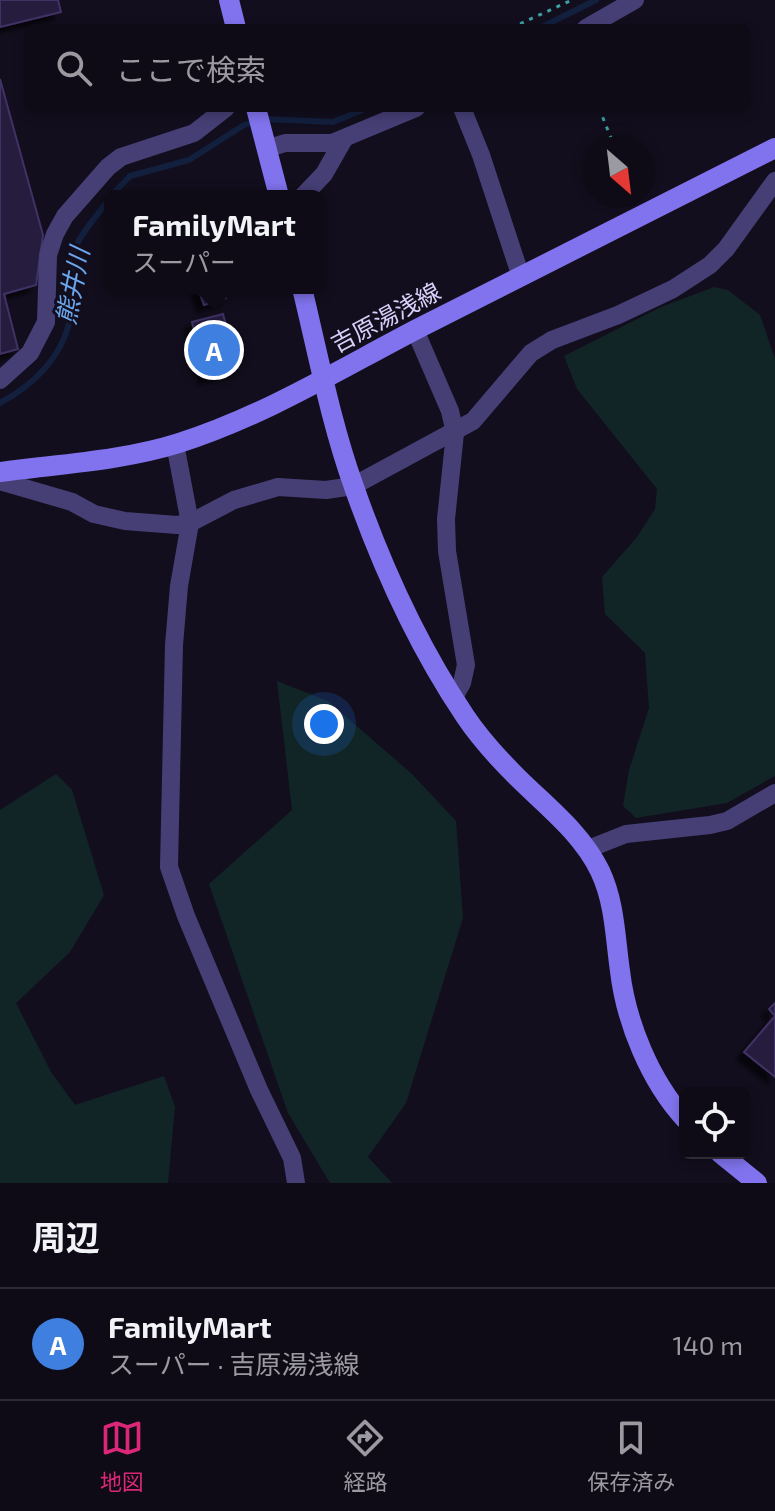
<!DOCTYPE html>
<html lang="ja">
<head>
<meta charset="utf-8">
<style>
  :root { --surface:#0e0a16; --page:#17131f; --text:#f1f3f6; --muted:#9b9aa1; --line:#2e2b35; --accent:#db2777 }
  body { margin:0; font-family:"Exo 2","Noto Sans JP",sans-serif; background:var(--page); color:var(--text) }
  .controls { position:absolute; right:24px; bottom:24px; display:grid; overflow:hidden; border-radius:12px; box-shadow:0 4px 12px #0003 }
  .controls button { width:72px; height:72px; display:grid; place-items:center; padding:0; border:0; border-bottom:2px solid var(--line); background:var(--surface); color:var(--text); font:40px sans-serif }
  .compass { position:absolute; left:583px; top:136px; width:72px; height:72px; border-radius:50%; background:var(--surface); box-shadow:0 4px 12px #0003; rotate:152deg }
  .you { position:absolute; left:324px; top:724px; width:28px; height:28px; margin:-20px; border:6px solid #fff; border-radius:50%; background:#1a73e8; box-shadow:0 0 0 12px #1a73e833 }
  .badge { display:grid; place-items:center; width:52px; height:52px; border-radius:50%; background:var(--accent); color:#fff; font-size:26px; font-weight:700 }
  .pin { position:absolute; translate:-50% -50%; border:4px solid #fff; box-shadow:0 2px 8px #0006 }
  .popup { position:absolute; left:104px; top:190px; width:220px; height:104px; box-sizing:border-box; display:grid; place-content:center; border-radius:12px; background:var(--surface); filter:drop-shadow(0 2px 6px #0005); font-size:26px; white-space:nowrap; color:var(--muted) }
  .popup b { font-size:30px; color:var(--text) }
  .popup::after { content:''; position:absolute; left:50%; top:100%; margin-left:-16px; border:16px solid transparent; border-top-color:var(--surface) }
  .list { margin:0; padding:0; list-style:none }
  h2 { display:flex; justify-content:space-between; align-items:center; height:104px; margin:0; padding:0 32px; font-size:34px }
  h2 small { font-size:26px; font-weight:400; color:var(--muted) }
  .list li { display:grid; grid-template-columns:52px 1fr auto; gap:24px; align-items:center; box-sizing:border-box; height:112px; padding:0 32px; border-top:2px solid var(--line) }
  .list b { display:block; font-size:30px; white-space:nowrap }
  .list p { margin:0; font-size:26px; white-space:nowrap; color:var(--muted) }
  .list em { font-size:26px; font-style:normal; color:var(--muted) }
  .icon { flex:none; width:44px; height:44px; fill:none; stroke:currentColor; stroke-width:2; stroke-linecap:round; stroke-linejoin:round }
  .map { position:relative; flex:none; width:775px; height:1183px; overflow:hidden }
  .search { position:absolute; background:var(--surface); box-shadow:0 4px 12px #0003; left:24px; right:24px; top:24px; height:88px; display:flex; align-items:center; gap:20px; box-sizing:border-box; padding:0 28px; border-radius:12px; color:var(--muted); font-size:30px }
  .sheet { height:216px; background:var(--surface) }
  nav { display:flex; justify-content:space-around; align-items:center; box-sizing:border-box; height:112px; border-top:2px solid var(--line); background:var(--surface); font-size:22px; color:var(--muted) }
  nav a { display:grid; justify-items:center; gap:4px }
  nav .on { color:var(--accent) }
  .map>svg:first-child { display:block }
  .green { fill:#122526 }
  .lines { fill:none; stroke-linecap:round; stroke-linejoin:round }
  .stream { stroke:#121f3d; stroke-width:6 }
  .building { fill:#261d3c; stroke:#403265; stroke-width:2; filter:url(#shadow) }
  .path { stroke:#3c9fa2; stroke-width:3; stroke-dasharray:4 6; stroke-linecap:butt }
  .street { stroke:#463f76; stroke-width:18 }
  .secondary { stroke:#8173ed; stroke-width:20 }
  .labels { text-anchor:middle; stroke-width:6; stroke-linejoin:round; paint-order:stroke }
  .street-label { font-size:24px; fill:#d8d0f9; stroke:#120e1d }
  .water-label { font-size:26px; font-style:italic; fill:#6ba5ec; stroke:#120e1d }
</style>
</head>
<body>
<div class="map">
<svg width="775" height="1183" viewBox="0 0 775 1183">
  <defs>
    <filter id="shadow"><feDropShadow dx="-7" dy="7" stdDeviation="2" flood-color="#0009"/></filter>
  </defs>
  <rect width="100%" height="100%" fill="#120e1d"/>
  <g class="green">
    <polygon points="714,287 728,290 760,315 775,359 775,776 727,803 636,818 623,806 629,770 649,708 645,653 605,614 602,577 637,537 655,509 657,489 577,389 564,356 661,307"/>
    <polygon points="277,681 328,701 412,774 456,821 463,918 406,1103 368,1157 392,1183 330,1183 288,1113 209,884 292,810"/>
    <polygon points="56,774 72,790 104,895 70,952 16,1003 51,1072 75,1105 164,1076 175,1107 168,1183 0,1183 0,810"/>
  </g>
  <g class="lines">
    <g class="stream">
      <polyline points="540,28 596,0"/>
      <polyline points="265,119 333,122 367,108"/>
      <polyline points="111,196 130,176 189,160 244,125 254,122"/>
      <path d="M 0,403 C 34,385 62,357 70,319 C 74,295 66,266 77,244 C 85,228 100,212 110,198"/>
    </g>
  </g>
  <g class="building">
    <polygon points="0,0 58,0 61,12 0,27"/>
    <polygon points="0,79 43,235 36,285 4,294 18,349 0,354"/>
    <polygon points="198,288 222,288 226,298 204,305"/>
    <polygon points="223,314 238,368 206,377 192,322"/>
    <polygon points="775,1003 775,1077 744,1052 775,1016 769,1009"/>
  </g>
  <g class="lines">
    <g class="path">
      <polyline points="511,28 572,0"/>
      <polyline points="307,108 332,108"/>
      <polyline points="599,108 615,148"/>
    </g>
    <g class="street">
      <polyline points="586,28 635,0"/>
      <polyline points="462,108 481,155 521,277"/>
      <polyline points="266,149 285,143 332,143 416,108"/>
      <polyline points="303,196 324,174 344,139"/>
      <polyline points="415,330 450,411 455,433 446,519 447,551 466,665 462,683 454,697"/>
      <polyline points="0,380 30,353 46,322 48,255 55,234 65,216 108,167 121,157 194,133 226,108"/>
      <polyline points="175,444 190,523 179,586 174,645 169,867 186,916 259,1090 292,1158 296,1183"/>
      <polyline points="0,481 72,502 94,514 125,521 177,525 190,523 234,500 278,487 326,490 353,486 473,421 531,353 552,340 618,315 673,289 710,265 726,249 775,181"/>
      <polyline points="588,849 626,834 710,825 727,821 775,793"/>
    </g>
    <g class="secondary">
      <polyline points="229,0 236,28"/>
      <polyline points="256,108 279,196"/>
      <path d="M 302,288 C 318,354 331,423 354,487 C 382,567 418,646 465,716 C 479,737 498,758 516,776 C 546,806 581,832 600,871 C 615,903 615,936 620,971 C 626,1022 650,1081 685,1119"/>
      <path d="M 0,472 C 59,464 122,461 179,443 C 264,416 340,369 419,328 C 537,268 656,208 775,148"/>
      <polyline points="720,1153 757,1183"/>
    </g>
  </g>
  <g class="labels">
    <g class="street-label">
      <text transform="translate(386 318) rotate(-28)" y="8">吉原湯浅線</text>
    </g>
    <g class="water-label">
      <text transform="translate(73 286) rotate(-79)" y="9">熊井川</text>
    </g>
  </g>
</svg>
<div class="controls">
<button><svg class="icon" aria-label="locate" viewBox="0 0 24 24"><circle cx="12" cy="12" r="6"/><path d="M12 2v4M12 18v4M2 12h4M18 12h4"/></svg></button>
</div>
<svg class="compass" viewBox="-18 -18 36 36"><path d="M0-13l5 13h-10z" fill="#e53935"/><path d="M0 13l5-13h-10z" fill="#9b9aa1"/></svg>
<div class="you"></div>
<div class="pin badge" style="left:214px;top:350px;background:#3f7fe0">A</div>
<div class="popup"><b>FamilyMart</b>スーパー</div>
<div class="search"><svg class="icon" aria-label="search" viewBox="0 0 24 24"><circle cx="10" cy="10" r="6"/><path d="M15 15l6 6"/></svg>ここで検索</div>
</div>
<section class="sheet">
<h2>周辺<small></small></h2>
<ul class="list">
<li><span class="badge" style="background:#3f7fe0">A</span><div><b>FamilyMart</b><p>スーパー · 吉原湯浅線</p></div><em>140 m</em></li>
</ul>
</section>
<nav>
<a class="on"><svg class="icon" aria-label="map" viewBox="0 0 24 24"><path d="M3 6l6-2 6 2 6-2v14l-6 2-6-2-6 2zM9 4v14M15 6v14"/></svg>地図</a>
<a><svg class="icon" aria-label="directions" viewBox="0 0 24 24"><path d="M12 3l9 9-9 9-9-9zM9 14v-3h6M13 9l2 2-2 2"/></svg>経路</a>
<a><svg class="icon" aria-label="saved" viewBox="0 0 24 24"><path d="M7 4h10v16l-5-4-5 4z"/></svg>保存済み</a>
</nav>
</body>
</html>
